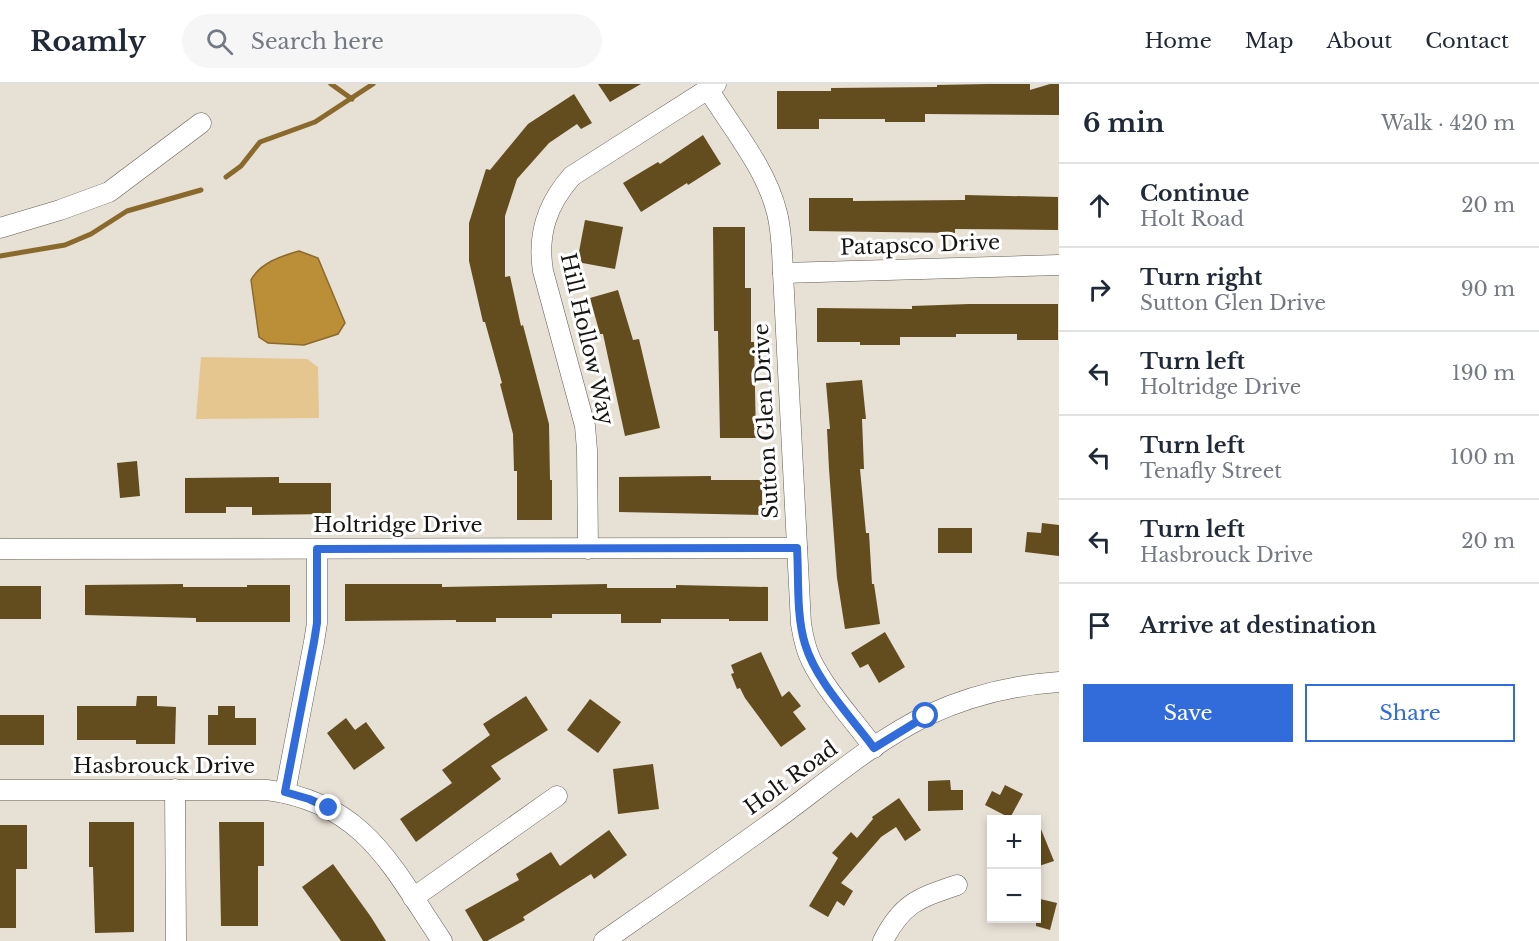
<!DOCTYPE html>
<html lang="en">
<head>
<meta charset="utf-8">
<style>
  :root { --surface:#fff; --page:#f6f6f7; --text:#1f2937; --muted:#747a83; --line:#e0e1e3; --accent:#316cda }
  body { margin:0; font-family:"Libre Baskerville",serif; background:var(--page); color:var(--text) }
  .controls { position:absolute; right:18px; bottom:18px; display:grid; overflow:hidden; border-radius:0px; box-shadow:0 3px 9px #0003 }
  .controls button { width:54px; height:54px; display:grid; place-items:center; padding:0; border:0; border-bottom:2px solid var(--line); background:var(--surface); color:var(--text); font:30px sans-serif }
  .stop { position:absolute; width:18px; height:18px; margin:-14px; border:4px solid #316cda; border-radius:50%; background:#fff }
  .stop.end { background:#316cda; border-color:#fff; box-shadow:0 2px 6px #0008 }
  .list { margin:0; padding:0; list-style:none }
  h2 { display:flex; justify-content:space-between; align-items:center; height:78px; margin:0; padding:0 24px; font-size:26px }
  h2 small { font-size:20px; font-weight:400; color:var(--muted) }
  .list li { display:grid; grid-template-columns:39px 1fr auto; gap:18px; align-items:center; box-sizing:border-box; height:84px; padding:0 24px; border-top:2px solid var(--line) }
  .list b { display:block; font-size:22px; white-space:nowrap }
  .list p { margin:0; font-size:20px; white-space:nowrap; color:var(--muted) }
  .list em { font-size:20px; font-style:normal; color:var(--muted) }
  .actions { display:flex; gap:12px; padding:18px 24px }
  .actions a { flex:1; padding:14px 0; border:2px solid var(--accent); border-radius:0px; text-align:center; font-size:21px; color:var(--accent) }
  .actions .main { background:var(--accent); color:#fff }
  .icon { flex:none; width:33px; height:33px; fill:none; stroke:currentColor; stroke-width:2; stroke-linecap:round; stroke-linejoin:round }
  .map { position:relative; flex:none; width:1059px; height:857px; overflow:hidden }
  header { display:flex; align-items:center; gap:36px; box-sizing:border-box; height:84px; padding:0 30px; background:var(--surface); border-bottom:2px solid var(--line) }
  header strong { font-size:28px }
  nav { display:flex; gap:33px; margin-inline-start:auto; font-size:21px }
  .search { width:420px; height:54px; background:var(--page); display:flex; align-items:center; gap:15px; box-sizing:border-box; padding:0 21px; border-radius:33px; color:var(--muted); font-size:22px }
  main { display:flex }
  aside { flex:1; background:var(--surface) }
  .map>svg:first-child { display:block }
  .green { fill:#e5c68f }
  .water { fill:#bb8f37; stroke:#8a6a2c; stroke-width:1.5 }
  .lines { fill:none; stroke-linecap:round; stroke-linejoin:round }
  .stream { stroke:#8a6a2c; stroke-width:5 }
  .building { fill:#634c1e }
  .minor-casing { stroke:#635d53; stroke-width:21 }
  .minor { stroke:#fff; stroke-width:20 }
  .route { stroke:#316cda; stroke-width:8 }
  .labels { text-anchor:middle; stroke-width:6; stroke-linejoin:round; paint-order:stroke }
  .street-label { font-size:21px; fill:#171511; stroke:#fff }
</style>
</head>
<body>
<header>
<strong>Roamly</strong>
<div class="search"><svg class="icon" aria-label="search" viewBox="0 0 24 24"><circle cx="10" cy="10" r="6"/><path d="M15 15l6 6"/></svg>Search here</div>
<nav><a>Home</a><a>Map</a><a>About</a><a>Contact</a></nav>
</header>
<main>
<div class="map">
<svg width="1059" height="857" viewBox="0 0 1059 857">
  <rect width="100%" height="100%" fill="#e7e0d5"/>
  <polygon class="green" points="201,273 307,275 318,283 319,334 196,335"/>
  <path class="water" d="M 299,167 L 318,174 L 345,239 L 338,250 L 304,261 L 268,259 L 259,253 L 251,196 C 260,179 281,172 299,167 Z"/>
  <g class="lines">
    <g class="stream">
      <polyline points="331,0 352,15"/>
      <polyline points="226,93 241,82 260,58 315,38 373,0"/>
      <polyline points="0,172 65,161 91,150 127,127 201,106"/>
    </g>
  </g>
  <g class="building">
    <polygon points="598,0 641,0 610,18"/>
    <polygon points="988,0 1030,0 1030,6 1050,0 1059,0 1059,31 925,30 925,38 885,38 885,35 819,35 819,45 777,45 777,7 831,7 831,4 937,3 937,1"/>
    <polygon points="574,10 592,39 581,45 577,40 549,59 517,95 505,132 505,193 510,192 521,242 523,241 549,340 550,396 552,396 552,436 517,436 517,387 514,387 513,350 500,300 502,299 485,238 483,238 469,177 469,139 486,85 490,86 528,40"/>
    <polygon points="703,51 721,80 688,101 687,99 641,128 623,99 658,78 660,80"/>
    <polygon points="965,111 1058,113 1058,146 955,145 955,149 809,147 809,114 853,114 853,117 965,116"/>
    <polygon points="585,136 623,143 615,185 577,178"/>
    <polygon points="713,143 745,143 745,204 751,204 751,258 754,258 756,354 720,354 718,247 714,247"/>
    <polygon points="618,206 633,256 639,255 660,344 625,352 603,250 600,250 590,214"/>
    <polygon points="969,220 1058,220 1058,256 1017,256 1017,250 956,250 956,253 900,253 900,261 860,261 860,258 817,258 817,224 912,225 912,222"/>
    <polygon points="862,296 866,335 862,335 864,385 860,385 866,449 869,449 872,500 874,500 880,540 845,545 837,494 829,385 827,345 830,345 826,299"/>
    <polygon points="137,377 140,412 120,414 117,379"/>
    <polygon points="711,392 711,396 762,396 762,431 619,428 619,393"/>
    <polygon points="279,393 279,399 331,399 331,430 252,431 252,423 226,423 226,429 185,429 185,394"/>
    <polygon points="1042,439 1059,441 1059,472 1025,468 1027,448 1041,449"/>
    <rect x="938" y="444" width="34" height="25"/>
    <polygon points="183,500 183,503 247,503 247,501 290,501 290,538 196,538 196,534 85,531 85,501"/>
    <polygon points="345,500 442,500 442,503 607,500 607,504 676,504 676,501 768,503 768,537 729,537 729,535 661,535 661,539 621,539 621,530 552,530 552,534 496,534 496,538 456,538 456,536 345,537"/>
    <rect x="0" y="502" width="41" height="33"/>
    <polygon points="885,548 905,583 879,599 868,580 860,584 851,569"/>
    <polygon points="761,568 782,613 789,607 801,622 793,628 806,645 781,663 745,614 740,604 737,605 731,590 734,589 731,581"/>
    <polygon points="137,612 157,612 157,622 176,623 175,660 136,660 136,656 77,656 77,622 136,622"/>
    <polygon points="526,612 548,646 491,682 501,695 416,758 400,735 452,699 442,686 490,651 483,640"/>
    <polygon points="590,615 621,638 598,669 567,646"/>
    <polygon points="218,622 235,622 235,634 256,634 256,661 208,661 208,631 218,631"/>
    <rect x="0" y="631" width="44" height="30"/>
    <polygon points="346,634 355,646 366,638 385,664 354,686 327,649"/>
    <polygon points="653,680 659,725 618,730 613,685"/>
    <polygon points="950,696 951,706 963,706 963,726 928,727 928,697"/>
    <polygon points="1005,701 1023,710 1010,734 985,721 992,707 1000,711"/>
    <polygon points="899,714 921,746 905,757 896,743 881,753 841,799 853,807 844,822 837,817 828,833 809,822 838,774 832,769 851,748 857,754 873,735 872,733"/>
    <polygon points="1036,733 1054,777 1036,783"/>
    <polygon points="89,738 134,738 134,848 95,849 93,783 89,783"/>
    <polygon points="219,738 264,738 264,782 258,782 258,842 221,842"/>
    <polygon points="0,741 27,741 27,785 16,785 16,844 0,844"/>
    <polygon points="609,746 627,771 594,795 591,790 523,833 525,836 487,857 483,857 465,826 519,796 516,790 551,768 560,782"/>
    <polygon points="333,780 371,833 386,857 341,857 302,803"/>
    <polygon points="1036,814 1057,819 1050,846 1036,842"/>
  </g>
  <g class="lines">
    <g class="minor-casing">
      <g id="minor">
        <path d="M 708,5 C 732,44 766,84 777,129 C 782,148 782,169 783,189 L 801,540 C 803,552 805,564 811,576 C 826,607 853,635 874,664"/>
        <polyline points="0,144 60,126 109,108 201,39"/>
        <polyline points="783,189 1059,181"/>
        <polyline points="0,465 797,464"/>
        <path d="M 588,465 L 587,366 L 585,342 L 543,187 C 537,150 547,120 572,92 L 716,0"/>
        <polyline points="175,705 176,857"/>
        <path d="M 0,706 L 267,706 C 365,719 392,783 442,857"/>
        <polyline points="285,709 314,558 317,539 317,465"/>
        <polyline points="413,814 557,712"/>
        <path d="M 604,857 C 662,817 720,776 778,734 C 826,699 874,657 928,631 C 969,612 1014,601 1059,598"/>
        <path d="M 883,857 C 902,819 919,814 957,801"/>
      </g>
    </g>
    <use href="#minor" class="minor"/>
  </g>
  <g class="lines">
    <path class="route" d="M 329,724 L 309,715 L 285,708 L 314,558 L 317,539 L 317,465 L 797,464 C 799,495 796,530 805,560 C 816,597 851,633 874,664 L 926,632"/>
  </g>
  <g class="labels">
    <g class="street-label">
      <text transform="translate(920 161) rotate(-2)" y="7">Patapsco Drive</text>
      <text transform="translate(587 255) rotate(77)" y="7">Hill Hollow Way</text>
      <text transform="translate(766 337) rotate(-93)" y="7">Sutton Glen Drive</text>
      <text x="398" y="448">Holtridge Drive</text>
      <text x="164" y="689">Hasbrouck Drive</text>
      <text transform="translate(791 694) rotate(-36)" y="7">Holt Road</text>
    </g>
  </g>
</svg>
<div class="controls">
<button>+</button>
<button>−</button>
</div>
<div class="stop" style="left:926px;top:632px"></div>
<div class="stop end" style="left:329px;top:724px"></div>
</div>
<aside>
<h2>6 min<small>Walk · 420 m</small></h2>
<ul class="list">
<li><svg class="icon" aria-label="ahead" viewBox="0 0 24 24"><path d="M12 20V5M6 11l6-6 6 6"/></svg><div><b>Continue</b><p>Holt Road</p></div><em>20 m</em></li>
<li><svg class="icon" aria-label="right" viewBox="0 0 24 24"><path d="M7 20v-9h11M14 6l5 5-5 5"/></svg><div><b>Turn right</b><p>Sutton Glen Drive</p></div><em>90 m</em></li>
<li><svg class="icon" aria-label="left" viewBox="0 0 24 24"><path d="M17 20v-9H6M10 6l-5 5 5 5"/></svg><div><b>Turn left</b><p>Holtridge Drive</p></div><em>190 m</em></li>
<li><svg class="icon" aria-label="left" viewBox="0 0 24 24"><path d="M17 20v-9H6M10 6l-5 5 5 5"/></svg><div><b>Turn left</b><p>Tenafly Street</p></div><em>100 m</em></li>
<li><svg class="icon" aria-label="left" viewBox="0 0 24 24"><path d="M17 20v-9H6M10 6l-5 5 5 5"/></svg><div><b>Turn left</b><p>Hasbrouck Drive</p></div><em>20 m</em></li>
<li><svg class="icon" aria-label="arrive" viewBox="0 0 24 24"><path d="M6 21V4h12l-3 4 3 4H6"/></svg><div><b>Arrive at destination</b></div></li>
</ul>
<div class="actions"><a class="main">Save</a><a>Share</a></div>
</aside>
</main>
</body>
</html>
